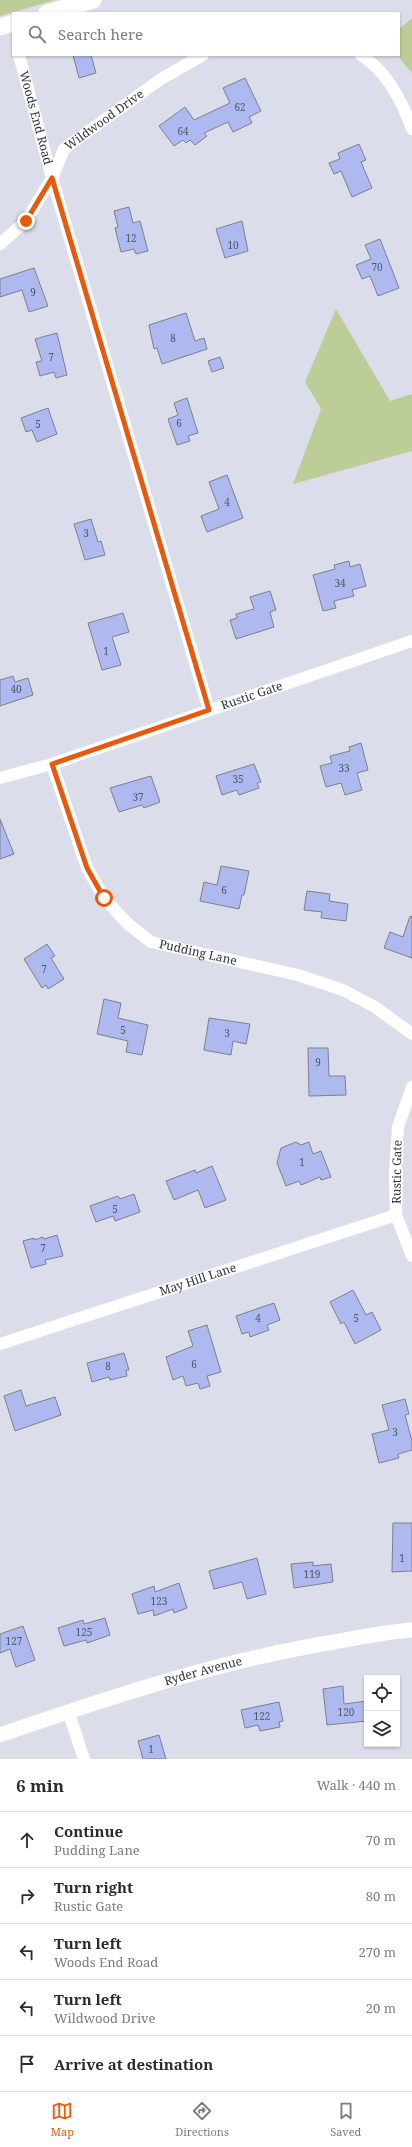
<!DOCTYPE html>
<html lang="en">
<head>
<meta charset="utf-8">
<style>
  :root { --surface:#fff; --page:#f7f7f7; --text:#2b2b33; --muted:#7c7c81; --line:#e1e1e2; --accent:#ea580c }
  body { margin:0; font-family:"Noto Serif",serif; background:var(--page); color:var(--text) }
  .controls { position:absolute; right:12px; bottom:12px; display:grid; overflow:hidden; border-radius:0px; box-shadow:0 1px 3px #0004 }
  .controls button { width:36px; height:36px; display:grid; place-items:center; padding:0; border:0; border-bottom:1px solid var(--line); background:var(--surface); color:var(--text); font:20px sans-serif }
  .stop { position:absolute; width:12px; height:12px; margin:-9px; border:3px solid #ea580c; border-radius:50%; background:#fff }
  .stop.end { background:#ea580c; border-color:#fff; box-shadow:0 1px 4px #0008 }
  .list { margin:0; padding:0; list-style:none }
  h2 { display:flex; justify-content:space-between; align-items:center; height:52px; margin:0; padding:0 16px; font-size:17px }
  h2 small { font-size:13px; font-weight:400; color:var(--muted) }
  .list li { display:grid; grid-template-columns:26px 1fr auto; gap:12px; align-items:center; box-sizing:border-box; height:56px; padding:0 16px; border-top:1px solid var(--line) }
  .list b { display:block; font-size:15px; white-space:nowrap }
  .list p { margin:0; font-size:13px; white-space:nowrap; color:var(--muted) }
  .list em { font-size:13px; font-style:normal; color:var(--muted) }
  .icon { flex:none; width:22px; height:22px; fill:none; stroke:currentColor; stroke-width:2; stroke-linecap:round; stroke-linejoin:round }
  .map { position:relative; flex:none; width:412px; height:1759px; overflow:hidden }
  .search { position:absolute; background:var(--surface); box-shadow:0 1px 3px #0004; left:12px; right:12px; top:12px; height:44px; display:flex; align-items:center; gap:10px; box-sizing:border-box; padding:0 14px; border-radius:0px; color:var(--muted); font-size:15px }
  .sheet { height:332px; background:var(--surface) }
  nav { display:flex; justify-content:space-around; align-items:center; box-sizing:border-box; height:56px; border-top:1px solid var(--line); background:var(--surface); font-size:11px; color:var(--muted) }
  nav a { display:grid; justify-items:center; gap:2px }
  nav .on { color:var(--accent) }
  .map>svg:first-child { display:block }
  .green { fill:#bccd97 }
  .building { fill:#aebaef; stroke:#7d7f8a }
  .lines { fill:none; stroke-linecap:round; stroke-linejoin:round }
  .minor { stroke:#fff; stroke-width:12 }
  .tertiary { stroke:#fff; stroke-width:15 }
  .secondary { stroke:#fff; stroke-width:17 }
  .route { stroke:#ea580c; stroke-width:5 }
  .labels { text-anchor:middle; stroke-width:4; stroke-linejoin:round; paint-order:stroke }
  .number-label { font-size:10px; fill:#515666 }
  .street-label { font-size:12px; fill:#323438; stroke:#fff }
</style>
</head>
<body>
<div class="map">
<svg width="412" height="1759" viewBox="0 0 412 1759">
  <rect width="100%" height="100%" fill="#dbdeea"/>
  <g class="green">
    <polygon points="0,0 55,0 0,16"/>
    <polygon points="412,18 412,73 397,55 399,55 399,29"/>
    <polygon points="336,309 390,401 412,394 412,451 293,484 321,409 305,382"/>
  </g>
  <g class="building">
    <polygon points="73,55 91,55 96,73 79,78"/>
    <polygon points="245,78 261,111 249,117 252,123 233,132 228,122 204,133 207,136 195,145 190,140 186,143 183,140 174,146 159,126 185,107 194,120 230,103 223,88"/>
    <polygon points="359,144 366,160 361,162 372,188 352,197 341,171 334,174 329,163 340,159 338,153"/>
    <polygon points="129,207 133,223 140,221 148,251 136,254 134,249 121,252 115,228 118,227 114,211"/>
    <polygon points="242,221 248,251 225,258 216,229"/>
    <polygon points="380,239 399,288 378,296 370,276 362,279 356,265 371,259 365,245"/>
    <polygon points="34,268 48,306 29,312 22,290 0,297 0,279"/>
    <polygon points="186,313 195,341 204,338 207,349 162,364 157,348 154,349 149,325"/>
    <polygon points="57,333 67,375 56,378 54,372 40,376 36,362 42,361 35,339"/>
    <polygon points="220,357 224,368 212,372 208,361"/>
    <polygon points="187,398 198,433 188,436 190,441 177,445 168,419 178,415 174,403"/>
    <polygon points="48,408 57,434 37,442 32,430 26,432 21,418"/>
    <polygon points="227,475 243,518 207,532 201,516 219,509 209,482"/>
    <polygon points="91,519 98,542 101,541 105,555 85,560 74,524"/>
    <polygon points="349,561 350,567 360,564 366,586 352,590 354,596 334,601 336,608 323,611 313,575 335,569 334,565"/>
    <polygon points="270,591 276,610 270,612 274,627 236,639 230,620 237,618 236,614 254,609 250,597"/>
    <polygon points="123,613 129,632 112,637 121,665 102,670 88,623"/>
    <polygon points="13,676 15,682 28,678 33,695 0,706 0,680"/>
    <polygon points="361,743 368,770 357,773 362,790 345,795 341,783 326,787 320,766 332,763 330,756 350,751 349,747"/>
    <polygon points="254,764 261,782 257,783 259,788 239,795 237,790 222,795 216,776"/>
    <polygon points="151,776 160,802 144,808 142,805 119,812 110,788"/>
    <polygon points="0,819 14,854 0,859"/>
    <polygon points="221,866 249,871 244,895 242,895 239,909 200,901 204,882 217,885"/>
    <polygon points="307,891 330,894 329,901 348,904 346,921 321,918 322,912 304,910"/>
    <polygon points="410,916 412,917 412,958 384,948 390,932 403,937"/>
    <polygon points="47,944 55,956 51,958 64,979 48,989 46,985 42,988 24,959"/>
    <polygon points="104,999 121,1003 118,1018 148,1025 142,1055 126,1052 128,1041 97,1034"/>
    <polygon points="209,1018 250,1024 246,1044 233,1041 231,1055 204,1050"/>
    <polygon points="308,1048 328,1048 329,1076 345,1076 346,1095 309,1096"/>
    <polygon points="296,1142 301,1145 309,1142 313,1154 321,1151 331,1177 321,1180 320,1177 301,1185 299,1181 286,1186 277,1163 281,1148"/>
    <polygon points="212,1166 226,1200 205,1208 198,1190 174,1200 166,1181 195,1170 196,1173"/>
    <polygon points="134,1194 140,1212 115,1221 113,1216 96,1222 90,1206 118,1196 120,1199"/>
    <polygon points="57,1235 63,1256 45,1260 46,1264 31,1268 23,1241 34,1238 34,1240 43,1237 44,1239"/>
    <polygon points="353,1290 366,1315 372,1312 381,1330 355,1344 344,1322 341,1324 330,1302"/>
    <polygon points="274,1303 280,1320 267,1325 269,1330 250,1337 249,1332 242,1334 236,1316"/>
    <polygon points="207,1325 221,1372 207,1376 210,1386 200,1389 198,1383 186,1386 183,1376 173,1380 166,1357 193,1346 188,1331"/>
    <polygon points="124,1353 129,1370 126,1370 127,1376 110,1380 109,1377 92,1382 87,1363"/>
    <polygon points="21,1390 26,1406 55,1397 61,1415 15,1431 4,1396"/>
    <polygon points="405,1399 409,1414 405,1415 412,1441 412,1450 398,1454 399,1458 379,1463 372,1434 389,1430 382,1405"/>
    <polygon points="393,1523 412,1523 412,1571 392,1572"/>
    <polygon points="257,1558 266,1594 247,1599 242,1582 214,1589 209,1571"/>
    <polygon points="313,1562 313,1566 331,1564 333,1582 294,1588 291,1564"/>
    <polygon points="179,1583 187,1608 174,1613 173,1609 154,1616 153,1610 138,1614 132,1594 154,1586 155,1592"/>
    <polygon points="105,1618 110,1635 87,1643 86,1640 64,1646 58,1628 83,1620 84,1624"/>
    <polygon points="23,1626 35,1660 16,1667 10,1649 0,1653 0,1634"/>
    <polygon points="343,1686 344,1704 367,1701 367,1721 327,1725 323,1689"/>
    <polygon points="279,1702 283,1721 279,1722 280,1727 260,1731 258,1725 245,1728 241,1710"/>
    <polygon points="159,1735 166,1759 143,1759 138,1741"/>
  </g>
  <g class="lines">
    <g class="minor">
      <path id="s1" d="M 19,55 L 52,178 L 209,710"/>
      <path d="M 361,55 C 387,71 402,101 412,129"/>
      <path id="s2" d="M 0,244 L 26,221 L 52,178 L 64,149 L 161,79 L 203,55"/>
      <path id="s3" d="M 52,764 L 87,868 L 104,898 L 127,923 L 151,942 L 298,975 L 343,990 L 375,1007 L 412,1034"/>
      <path id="s4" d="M 0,778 L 52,764 L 412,641"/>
      <polyline points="412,1087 398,1127 395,1173 396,1215 412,1256"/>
      <path id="s5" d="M 0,1344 L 396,1215"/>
      <polyline points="68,1711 84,1759"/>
    </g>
    <path class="tertiary" id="s6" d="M 0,1735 C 110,1697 219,1661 334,1642 C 360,1637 386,1632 412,1630"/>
    <g class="secondary">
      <polyline points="47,13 93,0"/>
      <polyline points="0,27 13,23"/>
    </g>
  </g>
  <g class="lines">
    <polyline class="route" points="26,221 52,178 209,710 52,764 87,868 104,898"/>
  </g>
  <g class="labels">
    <g class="number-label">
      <text x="240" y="111">62</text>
      <text x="183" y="135">64</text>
      <text x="131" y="242">12</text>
      <text x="233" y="249">10</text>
      <text x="377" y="271">70</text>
      <text x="33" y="296">9</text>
      <text x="173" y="342">8</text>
      <text x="51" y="361">7</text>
      <text x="179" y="427">6</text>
      <text x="38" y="428">5</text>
      <text x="227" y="506">4</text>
      <text x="86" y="537">3</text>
      <text x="340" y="587">34</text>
      <text x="106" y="655">1</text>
      <text x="16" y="693">40</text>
      <text x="344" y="772">33</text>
      <text x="238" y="783">35</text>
      <text x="138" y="801">37</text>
      <text x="224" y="894">6</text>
      <text x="44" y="973">7</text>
      <text x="123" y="1034">5</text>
      <text x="227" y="1037">3</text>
      <text x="318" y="1066">9</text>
      <text x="302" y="1166">1</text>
      <text x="115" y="1213">5</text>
      <text x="43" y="1252">7</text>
      <text x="258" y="1322">4</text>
      <text x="356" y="1322">5</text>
      <text x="194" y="1368">6</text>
      <text x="108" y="1370">8</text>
      <text x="395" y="1436">3</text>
      <text x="402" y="1562">1</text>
      <text x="312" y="1578">119</text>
      <text x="159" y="1605">123</text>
      <text x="84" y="1636">125</text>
      <text x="14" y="1645">127</text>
      <text x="346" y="1716">120</text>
      <text x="262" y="1720">122</text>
      <text x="151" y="1753">1</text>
    </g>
    <g class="street-label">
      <text dy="4" stroke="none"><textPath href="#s1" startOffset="65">Woods End Road</textPath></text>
      <text dy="4" stroke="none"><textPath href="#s2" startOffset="166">Wildwood Drive</textPath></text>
      <text dy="4" stroke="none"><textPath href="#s4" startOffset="265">Rustic Gate</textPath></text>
      <text dy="4" stroke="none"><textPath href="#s3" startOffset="257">Pudding Lane</textPath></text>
      <text transform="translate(397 1172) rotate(-89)" y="4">Rustic Gate</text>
      <text dy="4" stroke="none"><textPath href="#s5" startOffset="208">May Hill Lane</textPath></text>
      <text dy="4" stroke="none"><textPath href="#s6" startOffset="213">Ryder Avenue</textPath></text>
    </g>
  </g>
</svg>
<div class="controls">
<button><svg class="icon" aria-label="locate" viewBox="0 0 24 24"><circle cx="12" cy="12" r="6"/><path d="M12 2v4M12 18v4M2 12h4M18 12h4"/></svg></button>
<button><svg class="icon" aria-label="layers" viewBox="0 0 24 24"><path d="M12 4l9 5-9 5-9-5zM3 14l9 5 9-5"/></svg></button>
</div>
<div class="stop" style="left:104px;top:898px"></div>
<div class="stop end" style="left:26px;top:221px"></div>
<div class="search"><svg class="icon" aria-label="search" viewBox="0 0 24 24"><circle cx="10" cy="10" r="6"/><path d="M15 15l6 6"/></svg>Search here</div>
</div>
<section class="sheet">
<h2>6 min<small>Walk · 440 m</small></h2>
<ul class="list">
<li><svg class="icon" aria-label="ahead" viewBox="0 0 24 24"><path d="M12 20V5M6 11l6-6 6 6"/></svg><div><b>Continue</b><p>Pudding Lane</p></div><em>70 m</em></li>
<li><svg class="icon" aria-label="right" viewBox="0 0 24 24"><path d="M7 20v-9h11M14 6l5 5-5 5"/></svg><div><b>Turn right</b><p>Rustic Gate</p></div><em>80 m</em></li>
<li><svg class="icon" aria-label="left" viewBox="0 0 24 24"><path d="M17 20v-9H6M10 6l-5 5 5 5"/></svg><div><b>Turn left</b><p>Woods End Road</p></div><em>270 m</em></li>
<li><svg class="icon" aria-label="left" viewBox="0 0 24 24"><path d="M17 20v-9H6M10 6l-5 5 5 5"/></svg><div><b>Turn left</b><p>Wildwood Drive</p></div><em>20 m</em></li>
<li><svg class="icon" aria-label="arrive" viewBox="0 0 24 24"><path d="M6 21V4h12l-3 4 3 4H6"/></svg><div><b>Arrive at destination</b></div></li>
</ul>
</section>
<nav>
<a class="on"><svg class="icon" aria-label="map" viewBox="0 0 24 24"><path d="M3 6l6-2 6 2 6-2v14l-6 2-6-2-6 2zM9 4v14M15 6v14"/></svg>Map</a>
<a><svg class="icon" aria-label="directions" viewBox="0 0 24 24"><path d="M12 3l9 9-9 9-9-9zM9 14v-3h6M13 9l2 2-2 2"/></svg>Directions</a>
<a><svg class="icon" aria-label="saved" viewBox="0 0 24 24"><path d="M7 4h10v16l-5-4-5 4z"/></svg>Saved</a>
</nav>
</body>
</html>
